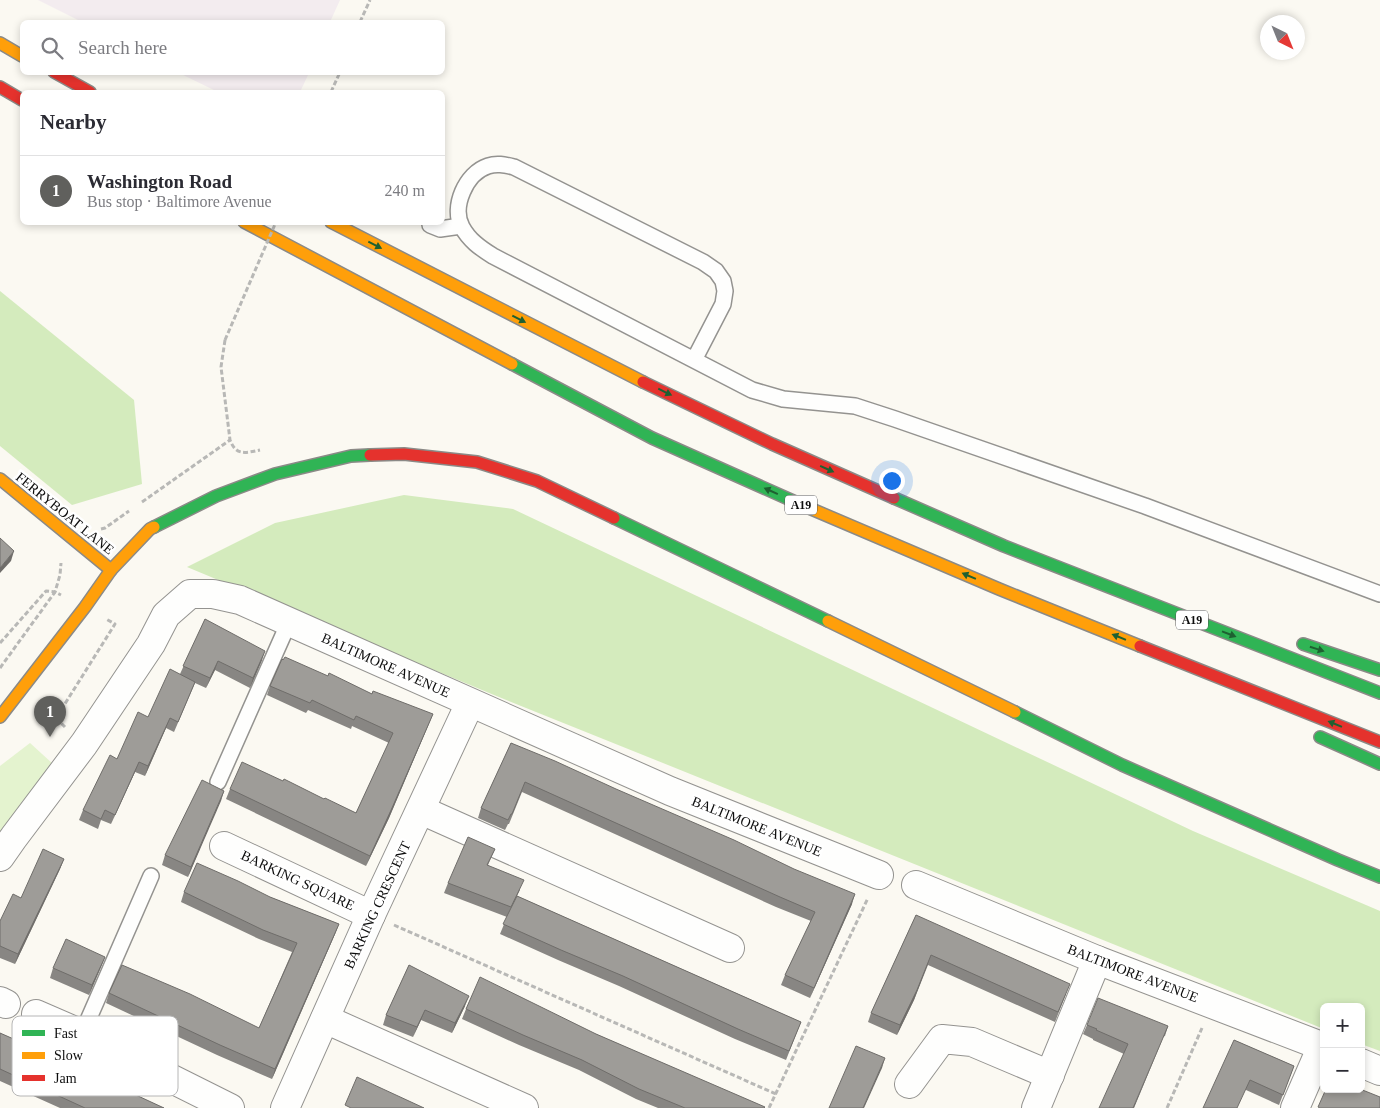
<!DOCTYPE html>
<html lang="en">
<head>
<meta charset="utf-8">
<style>
  :root { --surface:#fff; --page:#f2f2f3; --text:#2b2b33; --muted:#7c7c81; --line:#e1e1e2; --accent:#60605d }
  body { margin:0; font-family:Georgia,serif; background:var(--page); color:var(--text) }
  .controls { position:absolute; right:15px; bottom:15px; display:grid; overflow:hidden; border-radius:8px; box-shadow:0 2px 8px #0003 }
  .controls button { width:45px; height:45px; display:grid; place-items:center; padding:0; border:0; border-bottom:1px solid var(--line); background:var(--surface); color:var(--text); font:25px sans-serif }
  .compass { position:absolute; left:1260px; top:15px; width:45px; height:45px; border-radius:50%; background:var(--surface); box-shadow:0 2px 8px #0003; rotate:137deg }
  .you { position:absolute; left:891px; top:480px; width:18px; height:18px; margin:-12px; border:4px solid #fff; border-radius:50%; background:#1a73e8; box-shadow:0 0 0 8px #1a73e833 }
  .badge { display:grid; place-items:center; width:32px; height:32px; border-radius:50%; background:var(--accent); color:#fff; font-size:16px; font-weight:700 }
  .pin { position:absolute; translate:-50% -41px; filter:drop-shadow(0 1px 2px #0008) }
  .pin::after { content:''; position:absolute; top:26px; width:18px; height:15px; background:inherit; clip-path:polygon(0 0,100% 0,50% 100%) }
  .list { margin:0; padding:0; list-style:none }
  h2 { display:flex; justify-content:space-between; align-items:center; height:65px; margin:0; padding:0 20px; font-size:21px }
  h2 small { font-size:16px; font-weight:400; color:var(--muted) }
  .list li { display:grid; grid-template-columns:32px 1fr auto; gap:15px; align-items:center; box-sizing:border-box; height:70px; padding:0 20px; border-top:1px solid var(--line) }
  .list b { display:block; font-size:19px; white-space:nowrap }
  .list p { margin:0; font-size:16px; white-space:nowrap; color:var(--muted) }
  .list em { font-size:16px; font-style:normal; color:var(--muted) }
  .icon { flex:none; width:28px; height:28px; fill:none; stroke:currentColor; stroke-width:2; stroke-linecap:round; stroke-linejoin:round }
  .map { position:relative; flex:none; width:1380px; height:1108px; overflow:hidden }
  .search { position:absolute; background:var(--surface); box-shadow:0 2px 8px #0003; left:20px; top:20px; width:425px; height:55px; display:flex; align-items:center; gap:12px; box-sizing:border-box; padding:0 18px; border-radius:8px; color:var(--muted); font-size:19px }
  .panel { position:absolute; background:var(--surface); box-shadow:0 2px 8px #0003; left:20px; top:90px; width:425px; height:135px; border-radius:8px }
  .map>svg:first-child { display:block }
  .industrial { fill:#f3ecef }
  .green { fill:#e4f3cf }
  .forest { fill:#d4ebbd }
  .lines { fill:none; stroke-linecap:round; stroke-linejoin:round }
  .lane-casing { stroke:#949390; stroke-width:18 }
  .street-casing { stroke:#949390; stroke-width:30 }
  .fast-casing { stroke:#8b8a87; stroke-width:14 }
  .slow-casing { stroke:#8b8a87; stroke-width:14 }
  .jam-casing { stroke:#8b8a87; stroke-width:14 }
  .path { stroke:#b8b8b6; stroke-width:3; stroke-dasharray:5 2.5; stroke-linecap:butt }
  .lane { stroke:#fefefd; stroke-width:15 }
  .street { stroke:#fefefd; stroke-width:28 }
  .fast { stroke:#30b455; stroke-width:11 }
  .slow { stroke:#ff9f0a; stroke-width:11 }
  .jam { stroke:#e5322d; stroke-width:11 }
  .path-bridge { stroke:#b8b8b6; stroke-width:3; stroke-dasharray:5 2.5; stroke-linecap:butt }
  .wall { fill:#888683 }
  .shaded-wall { fill:#6f6d6a }
  .building { fill:#9e9c98; stroke:#6f6d6a }
  .oneway { fill:#1e6031 }
  .labels { text-anchor:middle; stroke-width:5; stroke-linejoin:round; paint-order:stroke }
  .shield { fill:#fff; stroke:#565656; stroke-width:1 }
  .shield-label { font-size:12px; font-weight:bold; fill:#0d0d0d }
  .street-label { font-size:14px; fill:#0d0d0d; stroke:#fff }
  .key { fill:#fff; stroke:#b6b6b6; stroke-width:1 }
  .key-label { font-size:14px; fill:#0d0d0d }
</style>
</head>
<body>
<div class="map">
<svg width="1380" height="1108" viewBox="0 0 1380 1108">
  <rect width="100%" height="100%" fill="#fbf9f2"/>
  <g class="industrial">
    <polygon points="38,0 340,0 330,22 82,22"/>
    <polygon points="179,73 309,73 300,92 218,92"/>
  </g>
  <polygon class="green" points="30,743 53,764 0,838 0,766"/>
  <g class="forest">
    <polygon points="0,291 134,400 142,484 72,505 0,446"/>
    <polygon points="404,495 513,509 1193,831 1380,911 1380,1051 1361,1044 1361,1007 1324,1007 1324,1029 494,695 187,567 275,523"/>
  </g>
  <g class="lines">
    <g class="lane-casing">
      <g id="lane">
        <polyline points="430,225 440,229 461,226"/>
        <path d="M 694,360 L 723,304 L 725,291 L 723,281 L 716,271 L 703,262 L 514,167 C 505,165 497,163 488,166 C 466,173 451,207 462,227 C 469,240 480,248 493,256 L 752,390 L 783,399 L 855,406 L 895,419 L 1145,506 L 1380,594"/>
        <polyline points="218,782 289,622"/>
        <polyline points="82,1034 151,876"/>
      </g>
    </g>
    <g class="street-casing">
      <g id="street">
        <polyline points="421,810 730,948"/>
        <polyline points="224,846 371,915"/>
        <polyline points="0,857 14,837 84,744 151,644 166,615 190,594 213,594 240,600 670,791 879,875"/>
        <polyline points="916,885 1097,960 1324,1047"/>
        <polyline points="0,1001 6,1004"/>
        <polyline points="36,1014 82,1034 230,1108"/>
        <polyline points="325,1019 524,1108"/>
        <polyline points="1361,1063 1380,1071"/>
        <polyline points="909,1084 942,1039 972,1042 1050,1075"/>
        <polyline points="285,1108 371,915 470,703"/>
        <polyline points="1036,1108 1097,960"/>
        <polyline points="1295,1108 1322,1046"/>
      </g>
    </g>
    <g class="fast-casing">
      <g id="fast">
        <polyline points="512,364 652,438 802,505"/>
        <polyline points="894,498 1004,546 1380,693"/>
        <polyline points="614,518 828,621"/>
        <polyline points="154,527 216,496 275,474 351,456 370,455"/>
        <polyline points="1303,644 1380,670"/>
        <polyline points="1015,712 1122,765 1338,860 1380,877"/>
        <polyline points="1320,737 1380,764"/>
      </g>
    </g>
    <g class="slow-casing">
      <g id="slow">
        <polyline points="0,43 22,56"/>
        <polyline points="244,222 512,364"/>
        <polyline points="331,222 643,382"/>
        <polyline points="0,479 111,570"/>
        <polyline points="802,505 999,589 1140,646"/>
        <polyline points="828,621 1015,712"/>
        <polyline points="0,717 85,607 111,570 150,529 154,527"/>
      </g>
    </g>
    <g class="jam-casing">
      <g id="jam">
        <polyline points="54,72 90,92"/>
        <polyline points="0,87 22,100"/>
        <polyline points="643,382 772,444 894,498"/>
        <polyline points="370,455 404,454 477,462 537,481 614,518"/>
        <polyline points="1140,646 1380,742"/>
      </g>
    </g>
    <g class="path">
      <polyline points="360,22 370,0"/>
      <polyline points="331,92 340,72"/>
      <path d="M 225,340 L 221,367 L 230,440 C 236,456 245,453 260,450"/>
      <polyline points="142,502 230,440"/>
      <polyline points="101,529 105,528 129,511"/>
      <polyline points="0,643 46,591 55,592 60,575 61,563"/>
      <polyline points="0,668 55,592 61,595"/>
      <polyline points="65,727 56,718 115,624 106,619"/>
      <polyline points="394,925 776,1094"/>
      <polyline points="769,1108 868,898"/>
      <polyline points="1167,1108 1202,1028"/>
    </g>
    <use href="#lane" class="lane"/>
    <use href="#street" class="street"/>
    <use href="#fast" class="fast"/>
    <use href="#slow" class="slow"/>
    <use href="#jam" class="jam"/>
    <polyline class="path-bridge" points="225,340 276,222"/>
  </g>
  <g class="wall">
    <polygon points="205,619 262,660 250,688 215,670 206,688 195,683 174,732 166,728 145,776 135,772 111,824 101,820 98,829 79,820 83,810 117,759 180,674"/>
    <polygon points="328,676 372,694 433,714 389,818 366,866 226,799 230,789 324,799 356,813 389,743 352,726 351,729 308,710 306,713 267,695 270,686"/>
    <polygon points="511,743 852,904 810,998 781,985 785,975 811,921 776,907 522,792 509,824 508,824 505,830 478,818 481,808"/>
    <polygon points="224,791 188,877 162,865 165,855"/>
    <polygon points="495,849 488,865 520,890 517,896 801,1022 786,1060 735,1039 619,986 558,960 500,934 507,917 444,893 448,883"/>
    <polygon points="64,859 60,869 15,964 0,958 0,921 21,898"/>
    <polygon points="184,892 270,897 339,924 335,934 272,1079 217,1055 106,1003 109,993 259,1028 292,952 259,939 181,902"/>
    <polygon points="916,915 1066,994 1055,1022 928,965 914,1000 897,1035 868,1022 871,1013"/>
    <polygon points="105,957 89,995 50,978 53,968"/>
    <polygon points="409,965 465,1006 452,1033 421,1020 413,1037 383,1025 386,1015"/>
    <polygon points="466,1009 596,1034 764,1108 658,1108 636,1099 579,1070 519,1045 462,1019"/>
    <polygon points="1087,1025 1168,1026 1165,1036 1124,1054 1093,1040 1093,1039 1083,1034"/>
    <polygon points="0,1033 134,1095 164,1108 60,1108 0,1081"/>
    <polygon points="1234,1040 1294,1066 1279,1105 1246,1090"/>
  </g>
  <g class="shaded-wall">
    <polygon points="14,551 11,561 0,573 0,568"/>
    <polygon points="265,651 262,660 250,688 253,678"/>
    <polygon points="218,661 215,670 206,688 210,678"/>
    <polygon points="433,714 389,818 366,866 370,856"/>
    <polygon points="170,718 166,728 145,776 148,766"/>
    <polygon points="139,762 135,772 111,824 115,815"/>
    <polygon points="224,791 221,801 188,877 191,867"/>
    <polygon points="64,859 60,869 15,964 18,954"/>
    <polygon points="855,894 852,904 810,998 814,988"/>
    <polygon points="339,924 335,934 272,1079 275,1069"/>
    <polygon points="931,955 914,1000 897,1035 900,1025"/>
    <polygon points="105,957 101,967 89,995 92,985"/>
    <polygon points="469,996 465,1006 452,1033 455,1023"/>
    <polygon points="425,1010 421,1020 413,1037 417,1027"/>
    <polygon points="1168,1026 1134,1108 1133,1108"/>
    <polygon points="885,1058 882,1068 864,1108 863,1108"/>
  </g>
  <g class="building">
    <polygon points="0,538 14,551 0,568"/>
    <polygon points="205,619 265,651 253,678 218,661 210,678 183,666"/>
    <polygon points="285,657 328,676 329,673 372,694 373,691 433,714 392,808 370,856 230,789 242,762 283,781 284,779 324,799 325,798 356,813 393,733 356,716 354,720 312,700 310,703 270,686 282,659 283,660"/>
    <polygon points="170,669 195,682 178,722 170,718 148,766 139,762 115,815 105,810 101,819 83,810 110,755 117,759 138,712 148,717"/>
    <polygon points="511,743 555,761 616,789 734,840 794,869 855,894 814,988 785,975 815,912 780,897 525,782 512,814 511,814 508,820 481,808"/>
    <polygon points="202,780 224,791 191,867 165,855"/>
    <polygon points="468,837 495,849 487,865 524,880 511,907 448,883"/>
    <polygon points="43,849 64,859 18,954 0,946 0,921 13,894 21,898"/>
    <polygon points="197,863 238,881 270,897 339,924 275,1069 220,1045 109,993 122,965 190,994 259,1028 297,943 263,930 184,892"/>
    <polygon points="517,896 801,1022 789,1051 738,1029 623,976 561,950 503,924"/>
    <polygon points="916,915 1070,984 1058,1012 931,955 917,990 900,1025 871,1013"/>
    <polygon points="66,939 105,957 92,985 53,968"/>
    <polygon points="409,965 469,996 455,1023 425,1010 417,1027 386,1015"/>
    <polygon points="480,977 596,1034 765,1107 764,1108 685,1108 639,1089 582,1060 523,1035 466,1009"/>
    <polygon points="1098,998 1168,1026 1133,1108 1099,1108 1128,1044 1096,1030 1097,1029 1087,1025"/>
    <polygon points="0,1033 43,1052 164,1108 85,1108 0,1069"/>
    <polygon points="1234,1040 1294,1066 1283,1095 1250,1080 1237,1108 1203,1108"/>
    <polygon points="856,1046 885,1058 863,1108 829,1108"/>
    <polygon points="357,1077 424,1108 351,1108 345,1105"/>
    <polygon points="1326,1089 1360,1089 1380,1097 1380,1108 1320,1108 1318,1107"/>
  </g>
  <defs><path id="oneway-solid" d="M-6-.8H1V-3.2L6.5 0L1 3.2V.8H-6Z" transform="scale(1.25)"/></defs>
  <g class="oneway">
    <use href="#oneway-solid" transform="translate(375 245) rotate(27)"/>
    <use href="#oneway-solid" transform="translate(519 319) rotate(27)"/>
    <use href="#oneway-solid" transform="translate(665 392) rotate(26)"/>
    <use href="#oneway-solid" transform="translate(827 469) rotate(24)"/>
    <use href="#oneway-solid" transform="translate(771 491) rotate(-156)"/>
    <use href="#oneway-solid" transform="translate(969 576) rotate(-157)"/>
    <use href="#oneway-solid" transform="translate(1229 634) rotate(21)"/>
    <use href="#oneway-solid" transform="translate(1119 637) rotate(-158)"/>
    <use href="#oneway-solid" transform="translate(1317 649) rotate(18)"/>
    <use href="#oneway-solid" transform="translate(1335 724) rotate(-158)"/>
  </g>
  <g class="labels">
    <g class="shield">
      <rect x="785" y="495.5" width="32" height="19" rx="4"/>
      <rect x="1176" y="610.5" width="32" height="19" rx="4"/>
    </g>
    <g class="shield-label">
      <text x="801" y="509">A19</text>
      <text x="1192" y="624">A19</text>
    </g>
    <g class="street-label">
      <text transform="translate(65 513) rotate(39)" y="5">FERRYBOAT LANE</text>
      <text transform="translate(386 665) rotate(24)" y="5">BALTIMORE AVENUE</text>
      <text transform="translate(757 826) rotate(22)" y="5">BALTIMORE AVENUE</text>
      <text transform="translate(298 880) rotate(25)" y="5">BARKING SQUARE</text>
      <text transform="translate(377 905) rotate(-65)" y="5">BARKING CRESCENT</text>
      <text transform="translate(1133 973) rotate(21)" y="5">BALTIMORE AVENUE</text>
    </g>
  </g>
  <rect x="12" y="1016" width="166" height="80" rx="8" class="key"/>
  <rect x="22" y="1030" width="23" height="6" fill="#30b455"/>
  <rect x="22" y="1052" width="23" height="7" fill="#ff9f0a"/>
  <rect x="22" y="1075" width="23" height="6" fill="#e5322d"/>
  <g class="key-label">
    <text x="54" y="1038">Fast</text>
    <text x="54" y="1060">Slow</text>
    <text x="54" y="1083">Jam</text>
  </g>
</svg>
<div class="controls">
<button>+</button>
<button>−</button>
</div>
<svg class="compass" viewBox="-18 -18 36 36"><path d="M0-13l5 13h-10z" fill="#e53935"/><path d="M0 13l5-13h-10z" fill="#7c7c81"/></svg>
<div class="you"></div>
<div class="pin badge" style="left:50px;top:737px">1</div>
<div class="search"><svg class="icon" aria-label="search" viewBox="0 0 24 24"><circle cx="10" cy="10" r="6"/><path d="M15 15l6 6"/></svg>Search here</div>
<section class="panel">
<h2>Nearby<small></small></h2>
<ul class="list">
<li><span class="badge">1</span><div><b>Washington Road</b><p>Bus stop · Baltimore Avenue</p></div><em>240 m</em></li>
</ul>
</section>
</div>
</body>
</html>
